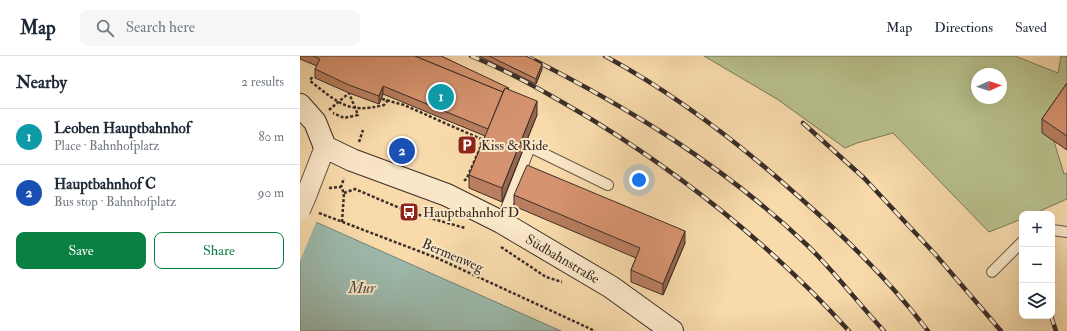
<!DOCTYPE html>
<html lang="en">
<head>
<meta charset="utf-8">
<style>
  :root { --surface:#fff; --page:#f6f6f7; --text:#1f2937; --muted:#747a83; --line:#e0e1e3; --accent:#0b8043 }
  body { margin:0; font-family:"IM FELL Double Pica",serif; background:var(--page); color:var(--text) }
  .controls { position:absolute; right:12px; bottom:12px; display:grid; overflow:hidden; border-radius:8px; box-shadow:0 4px 16px #0002 }
  .controls button { width:36px; height:36px; display:grid; place-items:center; padding:0; border:0; border-bottom:1px solid var(--line); background:var(--surface); color:var(--text); font:20px sans-serif }
  .compass { position:absolute; left:671px; top:12px; width:36px; height:36px; border-radius:50%; background:var(--surface); box-shadow:0 4px 16px #0002; rotate:87deg }
  .you { position:absolute; left:339px; top:124px; width:14px; height:14px; margin:-10px; border:3px solid #fff; border-radius:50%; background:#1a73e8; box-shadow:0 0 0 6px #1a73e833 }
  .badge { display:grid; place-items:center; width:26px; height:26px; border-radius:50%; background:var(--accent); color:#fff; font-size:13px; font-weight:700 }
  .pin { position:absolute; translate:-50% -50%; border:2px solid #fff; box-shadow:0 1px 4px #0006 }
  .list { margin:0; padding:0; list-style:none }
  h2 { display:flex; justify-content:space-between; align-items:center; height:52px; margin:0; padding:0 16px; font-size:17px }
  h2 small { font-size:13px; font-weight:400; color:var(--muted) }
  .list li { display:grid; grid-template-columns:26px 1fr auto; gap:12px; align-items:center; box-sizing:border-box; height:56px; padding:0 16px; border-top:1px solid var(--line) }
  .list b { display:block; font-size:15px; white-space:nowrap }
  .list p { margin:0; font-size:13px; white-space:nowrap; color:var(--muted) }
  .list em { font-size:13px; font-style:normal; color:var(--muted) }
  .actions { display:flex; gap:8px; padding:12px 16px }
  .actions a { flex:1; padding:9px 0; border:1px solid var(--accent); border-radius:8px; text-align:center; font-size:14px; color:var(--accent) }
  .actions .main { background:var(--accent); color:#fff }
  .icon { flex:none; width:22px; height:22px; fill:none; stroke:currentColor; stroke-width:2; stroke-linecap:round; stroke-linejoin:round }
  .map { position:relative; flex:none; width:767px; height:275px; overflow:hidden }
  header { display:flex; align-items:center; gap:24px; box-sizing:border-box; height:56px; padding:0 20px; background:var(--surface); border-bottom:1px solid var(--line) }
  header strong { font-size:19px }
  nav { display:flex; gap:22px; margin-inline-start:auto; font-size:14px }
  .search { width:280px; height:36px; background:var(--page); display:flex; align-items:center; gap:10px; box-sizing:border-box; padding:0 14px; border-radius:8px; color:var(--muted); font-size:15px }
  main { display:flex }
  aside { flex:1; background:var(--surface) }
  .map>svg:first-child { display:block }
  .green { fill:#b8c18d; stroke:#79785b; fill-rule:evenodd }
  .water { fill:#9dbaad; stroke:#758278 }
  .pier { fill:#f8daab }
  .lines { fill:none; stroke-linecap:round; stroke-linejoin:round }
  .lane-casing { stroke:#6a594a; stroke-width:12 }
  .street-casing { stroke:#6a594a; stroke-width:22 }
  .secondary-casing { stroke:#3a2e29; stroke-width:24 }
  .path { stroke:#3a2e29; stroke-width:2.5; stroke-dasharray:3 2; stroke-linecap:butt }
  .lane { stroke:#fae7c8; stroke-width:10 }
  .street { stroke:#fae7c8; stroke-width:20 }
  .secondary { stroke:#fae7c8; stroke-width:22 }
  .rail-casing { stroke:#3a2e29; stroke-width:4.5 }
  .rail { stroke:#fae7c8; stroke-width:3; stroke-dasharray:9; stroke-linecap:butt }
  .street-bridge-casing { stroke:#6a594a; stroke-width:22; stroke-linecap:butt }
  .street-bridge { stroke:#fae7c8; stroke-width:20 }
  .wall { fill:#b87e5f; stroke:#3a2e29 }
  .shaded-wall { fill:#96674e; stroke:#3a2e29 }
  .building { fill:#d6936f; stroke:#3a2e29 }
  .labels { text-anchor:middle; stroke-width:4; stroke-linejoin:round; paint-order:stroke }
  .poi-label { font-size:14px; fill:#3a2e29; stroke:#fae7c8; text-anchor:start }
  .street-label { font-size:14px; fill:#3a2e29; stroke:#fae7c8 }
  .water-label { font-size:15px; font-style:italic; fill:#53514a; stroke:#fae7c8 }
</style>
</head>
<body>
<header>
<strong>Map</strong>
<div class="search"><svg class="icon" aria-label="search" viewBox="0 0 24 24"><circle cx="10" cy="10" r="6"/><path d="M15 15l6 6"/></svg>Search here</div>
<nav><a>Map</a><a>Directions</a><a>Saved</a></nav>
</header>
<main>
<aside>
<h2>Nearby<small>2 results</small></h2>
<ul class="list">
<li><span class="badge" style="background:#0f9aa8">1</span><div><b>Leoben Hauptbahnhof</b><p>Place · Bahnhofplatz</p></div><em>80 m</em></li>
<li><span class="badge" style="background:#1a4fb4">2</span><div><b>Hauptbahnhof C</b><p>Bus stop · Bahnhofplatz</p></div><em>90 m</em></li>
</ul>
<div class="actions"><a class="main">Save</a><a>Share</a></div>
</aside>
<div class="map">
<svg width="767" height="275" viewBox="0 0 767 275">
  <rect width="100%" height="100%" fill="#f8daab"/>
  <filter id="stains"><feTurbulence type="fractalNoise" baseFrequency=".005" numOctaves="4"/><feColorMatrix values="0 0 0 0 .2 0 0 0 0 .09 0 0 0 0 .02 0 0 0 .5 -.17"/></filter>
  <radialGradient id="worn" r=".72"><stop offset=".6" stop-color="#630" stop-opacity="0"/><stop offset="1" stop-color="#630" stop-opacity=".3"/></radialGradient>
  <path class="green" d="M 404,0 L 715,0 L 758,17 L 761,0 L 767,0 L 767,41 L 753,82 L 764,118 L 767,117 L 767,143 L 733,158 L 722,158 L 722,163 L 689,176 L 593,77 L 557,87 L 545,92 L 477,43 ZM 677,18 L 701,18 L 701,42 L 677,42 Z"/>
  <polygon class="water" points="0,159 261,275 0,275"/>
  <polygon class="pier" points="0,157 17,164 0,205"/>
  <g class="lines">
    <g class="lane-casing">
      <g id="lane">
        <polyline points="201,166 230,91 308,129"/>
        <polyline points="752,174 767,176"/>
        <polyline points="692,216 722,186"/>
      </g>
    </g>
    <g class="street-casing">
      <polyline id="street" points="6,140 25,91"/>
    </g>
    <g class="secondary-casing">
      <g id="secondary">
        <path id="s1" d="M 0,49 L 15,66 L 25,91 L 52,104 L 147,139 L 201,166 L 311,231 L 372,275"/>
      </g>
    </g>
    <g class="path">
      <path d="M 12,21 L 10,25 C 39,47 47,58 84,49 L 88,44"/>
      <polyline points="82,43 104,49 181,83 181,90 167,122 163,126"/>
      <polyline points="29,54 49,37 58,59 44,62 33,57"/>
      <polyline points="59,86 63,74"/>
      <polyline points="29,132 41,131"/>
      <polyline points="44,137 55,133 109,156 165,172"/>
      <polyline points="19,157 137,202 295,275"/>
      <polyline points="42,166 44,137 41,131 44,122"/>
      <polyline points="201,191 246,221 262,226"/>
    </g>
    <use href="#lane" class="lane"/>
    <use href="#street" class="street"/>
    <use href="#secondary" class="secondary"/>
    <g class="rail-casing">
      <g id="rail">
        <path d="M 171,0 C 213,17 252,40 291,63 C 387,122 474,192 549,275"/>
        <path d="M 226,0 C 328,51 424,110 507,189 C 534,215 558,247 584,275"/>
        <path d="M 305,0 C 375,38 439,87 498,140 C 545,181 590,225 628,275"/>
        <polyline points="503,67 564,122 635,198 701,275"/>
        <polyline points="751,260 756,275"/>
      </g>
    </g>
    <use href="#rail" class="rail"/>
    <g class="street-bridge-casing">
      <polyline id="street-bridge" points="0,154 6,140"/>
    </g>
    <use href="#street-bridge" class="street-bridge"/>
  </g>
  <g class="wall">
    <polygon points="0,0 141,0 209,34 237,59 202,146 169,132 169,119 185,80 83,38 79,48 49,37 15,22 15,13 17,10 0,3"/>
    <polygon points="179,0 226,0 242,13 236,28"/>
    <polygon points="767,27 767,94 742,77 742,63"/>
    <polygon points="214,139 385,187 363,239 331,226 331,214 336,202 214,150"/>
  </g>
  <g class="shaded-wall">
    <polygon points="242,8 242,13 236,28 236,23"/>
    <polygon points="83,30 83,38 79,48 79,40"/>
    <polygon points="237,45 237,59 202,146 202,132"/>
    <polygon points="385,175 385,187 363,239 363,228"/>
  </g>
  <g class="building">
    <polygon points="13,0 115,0 203,36 188,73 83,30 79,40 49,29 15,13 20,3"/>
    <polygon points="115,0 141,0 209,32 208,33 205,32 203,36"/>
    <polygon points="189,0 226,0 242,8 236,23"/>
    <polygon points="767,27 767,80 742,63"/>
    <polygon points="205,32 237,45 202,132 169,119"/>
    <polygon points="227,109 385,175 363,228 331,214 340,192 214,139"/>
  </g>
  <defs>
    <g id="parking-square" transform="scale(1)"><rect x="-9" y="-9" width="18" height="18" rx="4" fill="#8f2418" stroke="#fae7c8"/><path d="M-3.5-5.5H1a3.5 3.5 0 0 1 0 7H-1V5.5H-3.5ZM-1-3.4V-.6H.8a1.4 1.4 0 0 0 0-2.8Z" fill="#fff"/></g>
    <g id="bus-square" transform="scale(1)"><rect x="-9" y="-9" width="18" height="18" rx="4" fill="#8f2418" stroke="#fae7c8"/><path d="M-5-6H5V4H4V6H2V4H-2V6H-4V4H-5ZM-3.5-4V0h7V-4ZM-3.5 1.2v1.5H-2V1.2ZM2 1.2v1.5H3.5V1.2Z" fill="#fff"/></g>
  </defs>
  <g fill-rule="evenodd">
    <use href="#parking-square" x="167" y="89"/>
    <use href="#bus-square" x="109" y="156"/>
  </g>
  <g class="labels">
    <g class="poi-label">
      <text x="181" y="94">Kiss &amp; Ride</text>
      <text x="123" y="161">Hauptbahnhof D</text>
    </g>
    <g class="street-label">
      <text transform="translate(153 199) rotate(23)" y="5">Bermenweg</text>
      <text dy="5" stroke="none"><textPath href="#s1" startOffset="313">Südbahnstraße</textPath></text>
    </g>
    <g class="water-label">
      <text x="62" y="237">Mur</text>
    </g>
  </g>
  <rect width="100%" height="100%" filter="url(#stains)"/>
  <rect width="100%" height="100%" fill="url(#worn)"/>
</svg>
<div class="controls">
<button>+</button>
<button>−</button>
<button><svg class="icon" aria-label="layers" viewBox="0 0 24 24"><path d="M12 4l9 5-9 5-9-5zM3 14l9 5 9-5"/></svg></button>
</div>
<svg class="compass" viewBox="-18 -18 36 36"><path d="M0-13l5 13h-10z" fill="#e53935"/><path d="M0 13l5-13h-10z" fill="#747a83"/></svg>
<div class="you"></div>
<div class="pin badge" style="left:141px;top:41px;background:#0f9aa8">1</div>
<div class="pin badge" style="left:102px;top:95px;background:#1a4fb4">2</div>
</div>
</main>
</body>
</html>
